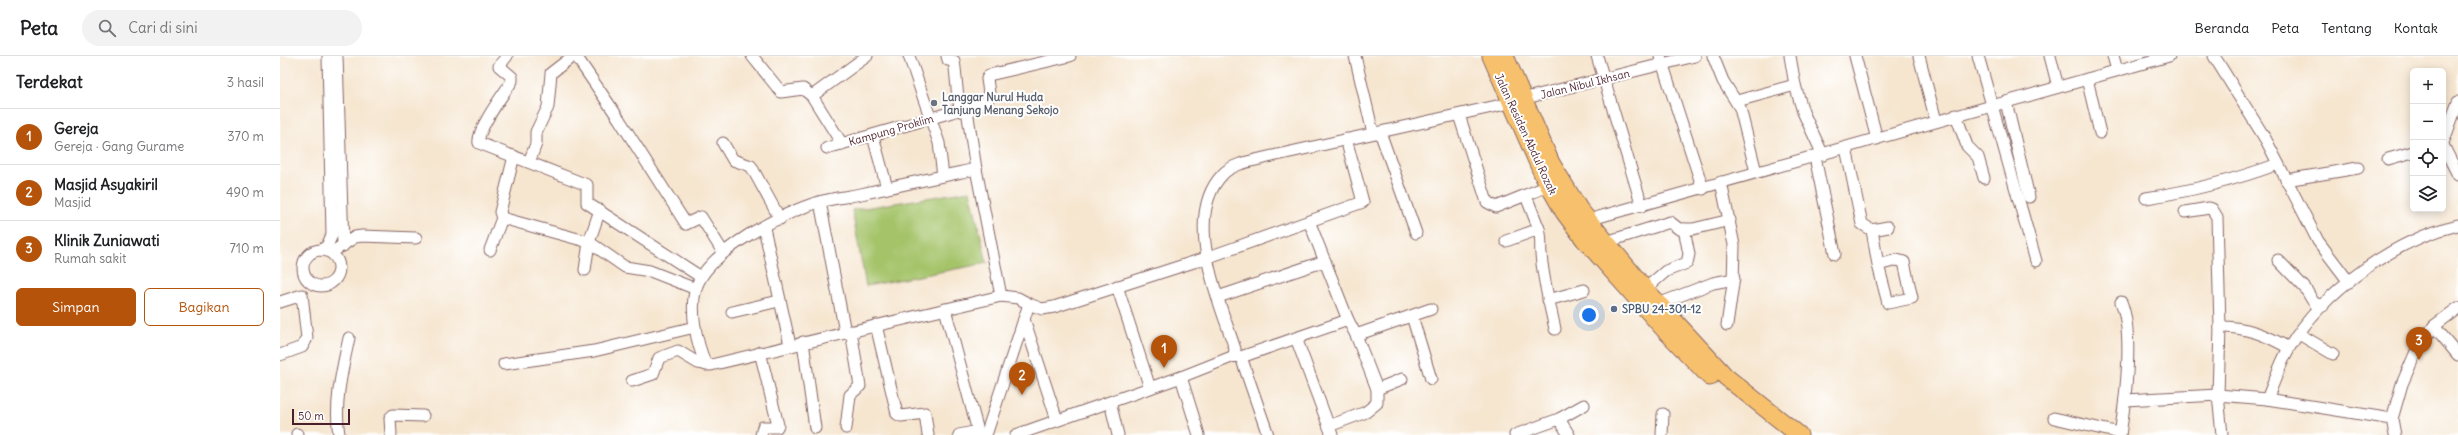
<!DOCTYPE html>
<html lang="id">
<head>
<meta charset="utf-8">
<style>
  :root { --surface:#fff; --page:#f2f2f2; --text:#202124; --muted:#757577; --line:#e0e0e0; --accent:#b45309 }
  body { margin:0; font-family:Delius,sans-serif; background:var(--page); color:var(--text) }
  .controls { position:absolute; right:12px; top:12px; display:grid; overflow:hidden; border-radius:6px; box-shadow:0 2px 10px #0003 }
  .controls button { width:36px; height:36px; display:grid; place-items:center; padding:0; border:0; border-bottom:1px solid var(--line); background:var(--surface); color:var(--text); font:20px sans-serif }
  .scale { position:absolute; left:12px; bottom:10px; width:58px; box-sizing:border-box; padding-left:4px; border:2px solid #4a1f2b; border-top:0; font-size:11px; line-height:14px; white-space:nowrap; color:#4a1f2b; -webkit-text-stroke:3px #fff; paint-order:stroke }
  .you { position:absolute; left:1309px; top:259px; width:14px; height:14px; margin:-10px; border:3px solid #fff; border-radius:50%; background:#1a73e8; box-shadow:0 0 0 6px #1a73e833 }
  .badge { display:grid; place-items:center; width:26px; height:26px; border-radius:50%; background:var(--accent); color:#fff; font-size:13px; font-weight:700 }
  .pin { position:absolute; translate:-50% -33px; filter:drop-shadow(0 1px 2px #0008) }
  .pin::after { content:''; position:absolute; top:21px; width:14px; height:12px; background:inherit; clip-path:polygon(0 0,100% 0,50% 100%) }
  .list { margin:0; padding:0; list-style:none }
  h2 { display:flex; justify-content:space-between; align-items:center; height:52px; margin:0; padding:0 16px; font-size:17px }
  h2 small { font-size:13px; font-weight:400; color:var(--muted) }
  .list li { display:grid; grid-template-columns:26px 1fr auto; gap:12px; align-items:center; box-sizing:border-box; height:56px; padding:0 16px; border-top:1px solid var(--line) }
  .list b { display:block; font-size:15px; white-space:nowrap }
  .list p { margin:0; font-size:13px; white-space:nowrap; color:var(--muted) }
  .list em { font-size:13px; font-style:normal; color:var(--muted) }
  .actions { display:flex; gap:8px; padding:12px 16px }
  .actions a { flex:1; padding:9px 0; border:1px solid var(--accent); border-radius:6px; text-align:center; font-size:14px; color:var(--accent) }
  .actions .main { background:var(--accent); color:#fff }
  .icon { flex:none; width:22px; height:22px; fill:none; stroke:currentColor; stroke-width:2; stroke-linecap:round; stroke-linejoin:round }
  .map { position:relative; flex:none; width:2178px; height:379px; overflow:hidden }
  header { display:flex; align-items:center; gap:24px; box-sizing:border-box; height:56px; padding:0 20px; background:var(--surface); border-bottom:1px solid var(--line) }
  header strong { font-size:19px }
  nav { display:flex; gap:22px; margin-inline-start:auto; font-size:14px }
  .search { width:280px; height:36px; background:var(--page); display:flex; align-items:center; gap:10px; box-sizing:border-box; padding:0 14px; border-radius:22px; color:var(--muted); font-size:15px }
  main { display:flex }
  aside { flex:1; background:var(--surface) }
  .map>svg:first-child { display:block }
  .green { fill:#a5c46b; stroke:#78724b }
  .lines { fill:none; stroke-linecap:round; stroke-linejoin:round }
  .minor-casing { stroke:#866565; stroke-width:13 }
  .highway-casing { stroke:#866565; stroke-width:19 }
  .minor { stroke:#fff; stroke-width:11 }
  .highway { stroke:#f7c06c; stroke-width:17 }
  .worship-dot { fill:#6b7280; stroke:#fff; stroke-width:1.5 }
  .service-dot { fill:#5c6f8a; stroke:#fff; stroke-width:1.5 }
  .labels { text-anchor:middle; stroke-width:4; stroke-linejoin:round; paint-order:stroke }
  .street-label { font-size:11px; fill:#4a1f2b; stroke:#fff }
  .worship-label { font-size:11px; font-weight:bold; fill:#5b616d; stroke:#fff; text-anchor:start }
  .service-label { font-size:11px; font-weight:bold; fill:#4e5e75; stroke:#fff; text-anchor:start }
</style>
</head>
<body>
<header>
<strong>Peta</strong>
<div class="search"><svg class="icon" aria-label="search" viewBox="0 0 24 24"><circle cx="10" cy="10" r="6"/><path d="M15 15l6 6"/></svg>Cari di sini</div>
<nav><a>Beranda</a><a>Peta</a><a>Tentang</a><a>Kontak</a></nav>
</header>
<main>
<aside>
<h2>Terdekat<small>3 hasil</small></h2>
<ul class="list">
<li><span class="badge">1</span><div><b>Gereja</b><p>Gereja · Gang Gurame</p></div><em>370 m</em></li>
<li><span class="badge">2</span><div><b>Masjid Asyakiril</b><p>Masjid</p></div><em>490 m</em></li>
<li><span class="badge">3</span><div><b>Klinik Zuniawati</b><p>Rumah sakit</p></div><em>710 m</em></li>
</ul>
<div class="actions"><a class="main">Simpan</a><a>Bagikan</a></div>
</aside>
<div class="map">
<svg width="2178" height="379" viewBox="0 0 2178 379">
  <rect width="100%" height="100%" fill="#fff"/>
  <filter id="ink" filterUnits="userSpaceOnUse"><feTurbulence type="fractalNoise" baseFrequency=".025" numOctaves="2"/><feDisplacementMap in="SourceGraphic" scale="8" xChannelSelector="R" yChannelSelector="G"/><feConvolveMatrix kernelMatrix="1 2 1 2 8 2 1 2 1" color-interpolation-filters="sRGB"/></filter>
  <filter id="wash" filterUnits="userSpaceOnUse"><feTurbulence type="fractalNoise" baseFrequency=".012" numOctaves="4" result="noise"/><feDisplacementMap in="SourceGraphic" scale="16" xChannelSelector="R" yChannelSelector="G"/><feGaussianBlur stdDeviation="0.9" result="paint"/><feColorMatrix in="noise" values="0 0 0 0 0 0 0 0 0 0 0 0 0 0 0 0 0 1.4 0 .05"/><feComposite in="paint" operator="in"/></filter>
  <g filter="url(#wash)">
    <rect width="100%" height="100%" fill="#f6e6d0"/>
    <polygon class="green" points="690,135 707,207 586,230 572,154"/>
  </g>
  <g filter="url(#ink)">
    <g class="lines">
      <g class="minor-casing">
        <g id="minor">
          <polyline points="57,0 63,190"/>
          <path d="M 227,0 L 219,10 L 232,21 L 232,25 C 224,37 196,75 199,87 L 307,129 L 307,147 L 421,221"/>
          <polyline points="296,0 339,63 406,168 421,161 443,196"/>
          <polyline points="472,0 501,36 523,33 532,40 562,88"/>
          <polyline points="629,0 659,87 663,120"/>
          <path d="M 667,0 L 668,4 L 674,5 C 677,23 676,38 681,55"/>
          <polyline points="1075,0 1093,77"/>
          <polyline points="1317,0 1362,150"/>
          <polyline points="1380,0 1423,133"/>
          <polyline points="1433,0 1443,25 1460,52 1476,116"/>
          <polyline points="1510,0 1515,29"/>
          <polyline points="1575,0 1597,83"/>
          <polyline points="1639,0 1656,65"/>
          <polyline points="1698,0 1756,205"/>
          <polyline points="1770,0 1778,31"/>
          <polyline points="1833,0 1837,14"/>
          <polyline points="1934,0 1986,84 2038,185 2069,226"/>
          <polyline points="1807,23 1820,77"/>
          <polyline points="532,40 587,0"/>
          <polyline points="1242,43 1415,0"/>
          <polyline points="1457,45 1515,29 1523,56 1543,99"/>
          <polyline points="1726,46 1749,141"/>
          <polyline points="1179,59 1207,146 1216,151 1268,130"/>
          <polyline points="1676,59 1687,90 1698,101 1704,122"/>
          <polyline points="1100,76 1136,177"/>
          <polyline points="593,80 607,132"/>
          <polyline points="443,87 453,104 471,110 500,163"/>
          <polyline points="2163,87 2178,46"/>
          <polyline points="2163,89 2178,119"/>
          <polyline points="547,92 707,46 709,37 707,23 709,19 790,0"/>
          <polyline points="1566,92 1582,168 1592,174 1608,171"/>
          <polyline points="234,100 220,156 222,162 309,186 320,154"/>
          <polyline points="1535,101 1555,198"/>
          <polyline points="2108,103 2133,96"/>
          <polyline points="249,106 256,88 256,76 268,51 271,17 293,0"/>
          <polyline points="696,113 721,240"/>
          <polyline points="2006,124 2078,112"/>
          <polyline points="1441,126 1454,189 1453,228 1447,269"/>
          <path d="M 1866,142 C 1911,135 1955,124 1998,108"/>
          <polyline points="540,146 565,276"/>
          <polyline points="1905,156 1929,152 1932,153 1937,161 1940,271 1938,339 1942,379"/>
          <polyline points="1308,164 1889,0"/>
          <polyline points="484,172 510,289"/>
          <path d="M 1259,173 C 1262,183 1260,189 1261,198 C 1263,224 1270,249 1275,273"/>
          <polyline points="1592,174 1598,209 1617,204 1624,206 1632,242 1608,247 1598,209"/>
          <polyline points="1226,185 1259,173 1246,140"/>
          <polyline points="1326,186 1390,166 1399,173 1413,173 1450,164"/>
          <polyline points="57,193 75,181 82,180 136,182"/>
          <circle cx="41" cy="212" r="18"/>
          <polyline points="41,194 47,190 52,179 48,0"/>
          <polyline points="210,194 222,162"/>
          <polyline points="1998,204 2025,232 2034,247 2043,250"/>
          <polyline points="305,214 309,186 345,211 370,215 416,233"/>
          <polyline points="837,230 870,332"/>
          <polyline points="1365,233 1386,215 1407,207 1409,198 1404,173"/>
          <polyline points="938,241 1045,205"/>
          <polyline points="1268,244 1304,234"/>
          <polyline points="0,246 22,239 27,282 22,291 0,299"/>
          <polyline points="749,248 762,253 774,251 926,202 1083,146 1066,83"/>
          <polyline points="1378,248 1433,227 1454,223"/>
          <polyline points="665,253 699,379"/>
          <polyline points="452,256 499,245"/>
          <polyline points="1132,260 1151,323"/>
          <polyline points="744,263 777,364"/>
          <polyline points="1068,264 1076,279 1151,253"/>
          <polyline points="596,269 617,358 621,360 645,357 648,379"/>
          <polyline points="2154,270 2178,299"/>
          <path d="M 1940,271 C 1967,271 1986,279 2009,292"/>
          <polyline points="2019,278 2053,298"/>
          <polyline points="1016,282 1052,379"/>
          <polyline points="523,286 535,372"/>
          <polyline points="480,296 498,369 497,371 483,371 481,379"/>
          <polyline points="954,300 961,301 1068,264 1029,165"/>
          <polyline points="961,301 988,379"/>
          <polyline points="224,308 314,295 415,271"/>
          <path d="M 426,309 C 417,288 409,255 416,232 C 428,195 504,156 539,146 C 553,142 567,141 581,138 C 619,129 658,121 696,113 L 687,54"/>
          <polyline points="901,321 919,379"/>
          <polyline points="352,325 373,318 379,302 398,295 418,307 431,309 721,240 738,242 749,248 706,379"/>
          <polyline points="1097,333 1122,323"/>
          <path d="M 1987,343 C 1994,326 2000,308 2009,292 C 2043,235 2114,184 2178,169"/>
          <polyline points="1845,344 1938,339 1987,343 2112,363"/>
          <polyline points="830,346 838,379"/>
          <polyline points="1774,362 1840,377"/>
          <polyline points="1279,363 1289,379"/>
          <polyline points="1049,370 1086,356 1097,347 1097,333 1076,279"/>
          <polyline points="566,372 570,339 580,330 571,275"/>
          <polyline points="17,378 17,379"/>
          <path d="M 59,379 C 54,346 62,315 69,282"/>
          <polyline points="111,379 110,362 113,359 143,360"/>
          <polyline points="679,379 698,375"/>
          <path d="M 736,379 L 901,321 L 954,300 L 955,293 C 940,246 901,161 943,118 C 953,107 974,105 988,101 L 1230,47"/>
          <polyline points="1235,379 1279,363 1304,349"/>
          <polyline points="1382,379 1383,358"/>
          <path d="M 1840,379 C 1845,346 1854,276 1841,246"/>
          <polyline points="2115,379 2112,363 2122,328 2138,291 2154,270 2178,252"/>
        </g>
      </g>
      <g class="highway-casing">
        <g id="highway">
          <polyline points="1211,0 1264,121 1284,156 1304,183 1383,272 1430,321"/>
          <polyline points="1225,0 1271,107 1299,153 1365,233 1446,321 1519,379"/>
        </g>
      </g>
      <use href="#minor" class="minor"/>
      <use href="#highway" class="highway"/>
    </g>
  </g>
  <circle class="worship-dot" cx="654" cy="47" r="4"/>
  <circle class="service-dot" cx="1334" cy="253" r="4"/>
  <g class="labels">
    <g class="street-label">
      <text transform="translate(1305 28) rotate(-14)" y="4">Jalan Nibul Ikhsan</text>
      <text transform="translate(611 74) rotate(-16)" y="4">Kampung Proklim</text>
      <text transform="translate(1246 78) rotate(65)" y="4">Jalan Residen Abdul Rozak</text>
    </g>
    <g class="worship-label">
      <text x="662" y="45">Langgar Nurul Huda<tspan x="662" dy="13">Tanjung Menang Sekojo</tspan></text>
    </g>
    <g class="service-label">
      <text x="1342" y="257">SPBU 24-301-12</text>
    </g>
  </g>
</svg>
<div class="controls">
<button>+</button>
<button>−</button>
<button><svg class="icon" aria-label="locate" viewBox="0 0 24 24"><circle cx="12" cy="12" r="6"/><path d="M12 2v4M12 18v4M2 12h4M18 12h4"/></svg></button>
<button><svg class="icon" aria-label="layers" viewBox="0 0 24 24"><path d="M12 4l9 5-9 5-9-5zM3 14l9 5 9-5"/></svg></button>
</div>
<div class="scale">50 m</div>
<div class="you"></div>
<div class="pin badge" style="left:884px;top:312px">1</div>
<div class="pin badge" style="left:742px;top:339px">2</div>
<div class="pin badge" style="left:2139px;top:304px">3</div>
</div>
</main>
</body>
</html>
